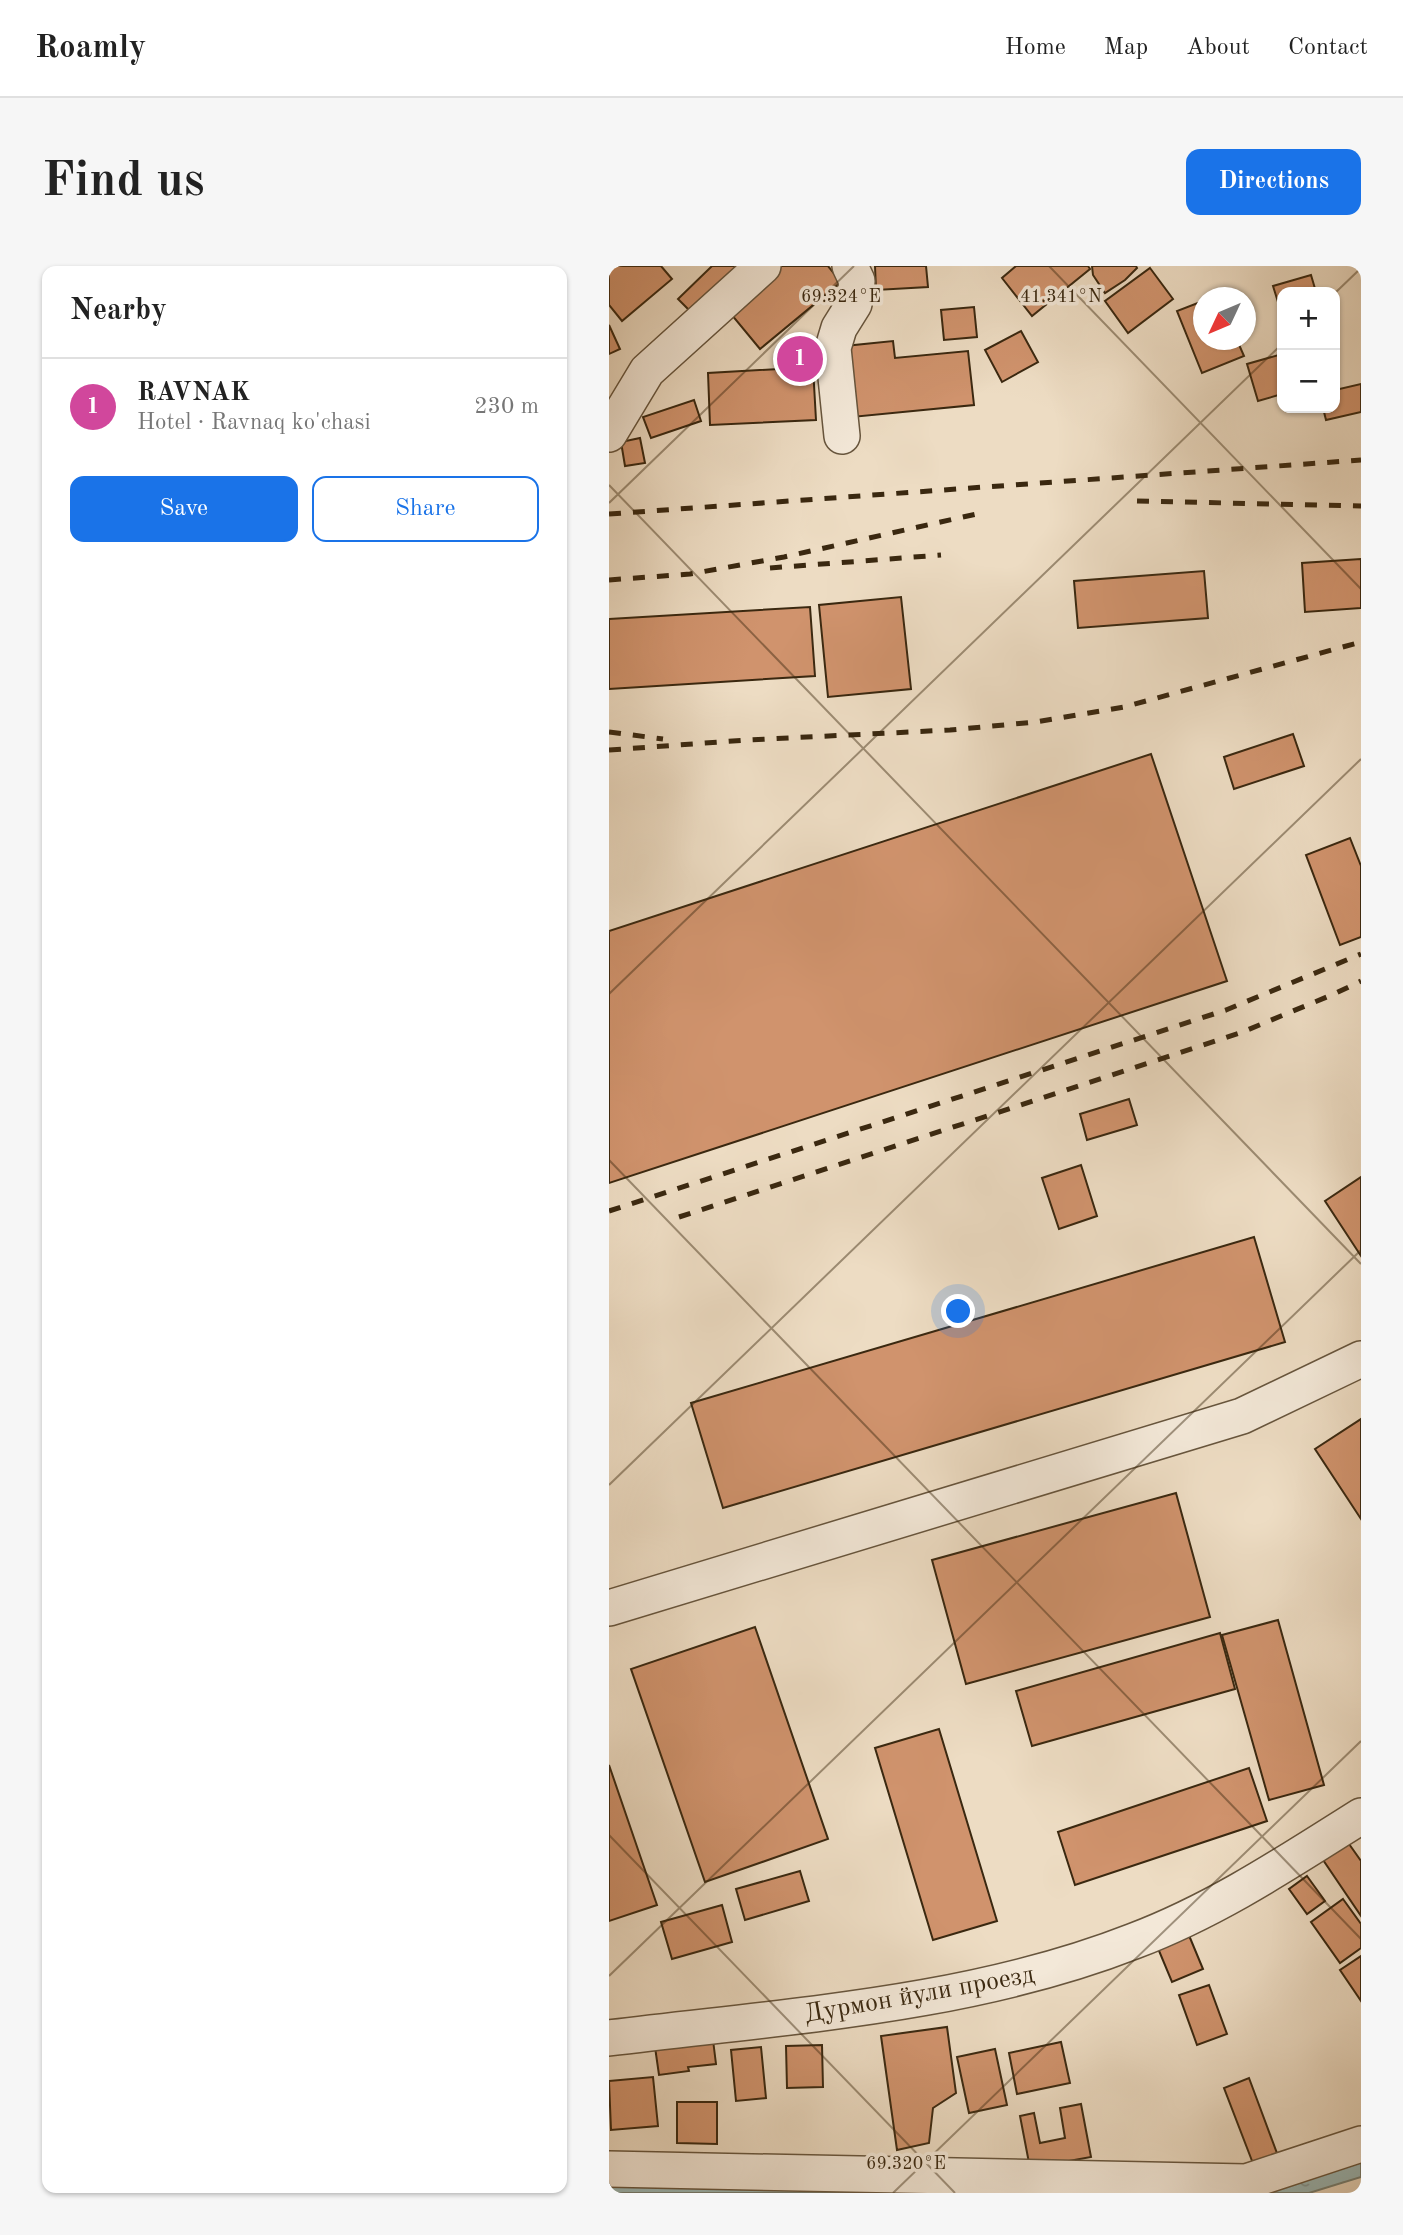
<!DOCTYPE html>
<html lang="en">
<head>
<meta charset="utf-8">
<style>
  :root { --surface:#fff; --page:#f6f6f6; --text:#222; --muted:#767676; --line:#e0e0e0; --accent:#1a73e8 }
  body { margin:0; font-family:"Old Standard TT",serif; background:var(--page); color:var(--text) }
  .controls { position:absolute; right:21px; top:21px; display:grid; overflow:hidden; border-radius:14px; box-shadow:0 2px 5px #0004 }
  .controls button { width:63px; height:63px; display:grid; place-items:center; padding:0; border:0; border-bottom:2px solid var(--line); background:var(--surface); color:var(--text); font:35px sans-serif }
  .compass { position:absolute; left:584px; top:21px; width:63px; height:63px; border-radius:50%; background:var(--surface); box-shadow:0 2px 5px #0004; rotate:226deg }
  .you { position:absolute; left:350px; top:1046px; width:24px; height:24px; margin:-18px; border:5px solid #fff; border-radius:50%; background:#1a73e8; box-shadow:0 0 0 10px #1a73e833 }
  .badge { display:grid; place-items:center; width:46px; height:46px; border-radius:50%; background:var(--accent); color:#fff; font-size:23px; font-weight:700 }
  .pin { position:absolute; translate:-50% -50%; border:4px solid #fff; box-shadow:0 2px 7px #0006 }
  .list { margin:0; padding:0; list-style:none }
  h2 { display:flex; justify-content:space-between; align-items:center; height:91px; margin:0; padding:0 28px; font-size:30px }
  h2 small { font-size:23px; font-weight:400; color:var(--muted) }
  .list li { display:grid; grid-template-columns:46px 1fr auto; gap:21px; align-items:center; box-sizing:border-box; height:98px; padding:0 28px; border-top:2px solid var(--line) }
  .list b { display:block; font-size:26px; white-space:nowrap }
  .list p { margin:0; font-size:23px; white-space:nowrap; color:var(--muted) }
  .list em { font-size:23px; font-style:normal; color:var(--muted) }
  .actions { display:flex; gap:14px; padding:21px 28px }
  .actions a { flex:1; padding:16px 0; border:2px solid var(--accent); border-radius:14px; text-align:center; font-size:24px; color:var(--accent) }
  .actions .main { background:var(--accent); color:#fff }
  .map { position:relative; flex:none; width:752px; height:1927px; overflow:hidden; border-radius:14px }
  header { display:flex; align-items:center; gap:42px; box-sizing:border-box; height:98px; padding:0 35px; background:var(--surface); border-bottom:2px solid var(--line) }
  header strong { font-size:33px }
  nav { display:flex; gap:38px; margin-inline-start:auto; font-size:24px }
  .intro { display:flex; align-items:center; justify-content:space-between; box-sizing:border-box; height:168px; padding:0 42px }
  h1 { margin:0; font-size:49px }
  .button { padding:18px 32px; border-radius:14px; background:var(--accent); color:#fff; font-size:24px; font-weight:700 }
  main { display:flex; gap:42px; padding:0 42px }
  aside { flex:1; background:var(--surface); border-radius:14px; box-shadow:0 2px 5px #0004 }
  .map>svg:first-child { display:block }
  .water { fill:url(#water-ripples); stroke:#748076; stroke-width:2 }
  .building { fill:#d0936d; stroke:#3a2810; stroke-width:2 }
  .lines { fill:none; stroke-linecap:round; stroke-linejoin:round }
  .minor-casing { stroke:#67553d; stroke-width:38 }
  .minor { stroke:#f3e8d8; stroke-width:35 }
  .rail { stroke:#3a2810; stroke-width:5; stroke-dasharray:12 12; stroke-linecap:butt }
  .ticks { fill:none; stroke:#3a2810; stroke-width:2; stroke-opacity:0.45 }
  .labels { text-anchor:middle; stroke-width:7; stroke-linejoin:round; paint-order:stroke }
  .street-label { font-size:26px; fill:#3a2810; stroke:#f3e8d8 }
  .ticks-label { font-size:18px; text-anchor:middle; fill:#3a2810; stroke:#f3e8d8; stroke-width:7; stroke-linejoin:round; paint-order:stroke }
</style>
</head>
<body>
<header>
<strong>Roamly</strong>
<nav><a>Home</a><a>Map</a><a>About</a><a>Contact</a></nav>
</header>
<div class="intro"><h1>Find us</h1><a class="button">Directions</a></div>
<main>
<aside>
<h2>Nearby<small></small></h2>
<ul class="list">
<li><span class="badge" style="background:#d1479c">1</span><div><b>RAVNAK</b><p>Hotel · Ravnaq ko'chasi</p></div><em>230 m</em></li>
</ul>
<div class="actions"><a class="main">Save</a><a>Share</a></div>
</aside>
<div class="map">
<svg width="752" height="1927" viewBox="0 0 752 1927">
  <defs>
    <pattern id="water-ripples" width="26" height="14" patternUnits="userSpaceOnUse" patternTransform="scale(1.75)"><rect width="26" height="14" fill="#9ababa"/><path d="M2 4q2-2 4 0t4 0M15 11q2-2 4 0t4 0" fill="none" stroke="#7f9796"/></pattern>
  </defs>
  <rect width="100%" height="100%" fill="#eddcc3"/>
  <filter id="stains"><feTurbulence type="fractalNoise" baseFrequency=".00286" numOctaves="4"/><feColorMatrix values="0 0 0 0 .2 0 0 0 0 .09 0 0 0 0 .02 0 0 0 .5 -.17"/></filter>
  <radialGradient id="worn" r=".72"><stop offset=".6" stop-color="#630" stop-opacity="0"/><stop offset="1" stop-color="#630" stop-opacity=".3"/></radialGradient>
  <g class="water">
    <polygon points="752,1895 752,1911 700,1927 648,1927"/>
    <polygon points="0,1918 346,1927 0,1927"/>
  </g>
  <g class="building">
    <polygon points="0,0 52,0 63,13 13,55 0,39"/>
    <polygon points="103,0 139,0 87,51 69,33"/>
    <polygon points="167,0 219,0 232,16 151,83 117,42"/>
    <polygon points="266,0 317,0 319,21 267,24"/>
    <polygon points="407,0 479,0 481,3 423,50 393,12"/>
    <polygon points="483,0 527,0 528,2 516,14 496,27 484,9"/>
    <polygon points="541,2 564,33 519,67 496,35"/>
    <polygon points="702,9 707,26 673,26 673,49 664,20"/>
    <polygon points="594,35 594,74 628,74 635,90 593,107 568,45"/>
    <polygon points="365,41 368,71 335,74 332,44"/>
    <polygon points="0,59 11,83 0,88"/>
    <polygon points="412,65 429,96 393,116 376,84"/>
    <polygon points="284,75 286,92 359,85 365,139 243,151 236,80"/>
    <polygon points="673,88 673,128 649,135 638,98"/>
    <polygon points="204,101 207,154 101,159 99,107"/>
    <polygon points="752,118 752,146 717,154 714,142 726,142 726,124"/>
    <polygon points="85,134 92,155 42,172 34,151"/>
    <polygon points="31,172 36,197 16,200 12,176"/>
    <polygon points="752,293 752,342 696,346 693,297"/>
    <polygon points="595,305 599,352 469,362 465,315"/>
    <polygon points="292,331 302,423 219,431 210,339"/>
    <polygon points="201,341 206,410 0,423 0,353"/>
    <polygon points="684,468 695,500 625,523 615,491"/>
    <polygon points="542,488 618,715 0,917 0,665"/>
    <polygon points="741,572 752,600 752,671 731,679 697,589"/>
    <polygon points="520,833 528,859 478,874 471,848"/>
    <polygon points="472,899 488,950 450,963 433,912"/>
    <polygon points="752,911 752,990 716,935"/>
    <polygon points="645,971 676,1076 114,1242 82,1137"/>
    <polygon points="752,1153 752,1253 706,1183"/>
    <polygon points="567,1227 601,1351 357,1418 323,1294"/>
    <polygon points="669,1354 715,1519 660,1534 613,1369"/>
    <polygon points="146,1361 219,1573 96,1616 22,1403"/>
    <polygon points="611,1367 626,1423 423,1480 407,1425"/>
    <polygon points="330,1463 388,1655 324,1674 266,1482"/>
    <polygon points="0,1499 48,1639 0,1655"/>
    <polygon points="640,1502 658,1555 466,1619 449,1566"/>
    <polygon points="733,1568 752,1595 752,1650 708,1585"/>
    <polygon points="191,1605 200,1635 136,1654 127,1623"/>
    <polygon points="698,1610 716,1635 698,1648 680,1623"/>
    <polygon points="734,1633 752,1658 752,1682 731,1697 702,1656"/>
    <polygon points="113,1639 123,1676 63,1693 52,1656"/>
    <polygon points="579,1667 594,1703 563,1716 548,1680"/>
    <polygon points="752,1690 752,1735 731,1704"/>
    <polygon points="600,1719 618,1768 588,1779 570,1729"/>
    <polygon points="338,1761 347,1827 324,1842 320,1877 288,1884 272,1770"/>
    <polygon points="104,1774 107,1798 79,1801 80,1805 50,1809 46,1781"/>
    <polygon points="452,1776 461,1817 408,1828 400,1787"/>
    <polygon points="213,1779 214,1821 178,1822 177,1780"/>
    <polygon points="152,1781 157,1832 127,1835 122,1784"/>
    <polygon points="386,1783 398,1839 360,1847 348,1791"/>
    <polygon points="44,1811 49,1860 2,1864 0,1815"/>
    <polygon points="640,1812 669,1890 645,1900 615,1822"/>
    <polygon points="68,1836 108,1836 108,1878 68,1877"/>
    <polygon points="472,1838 482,1891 421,1902 411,1850 425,1847 431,1877 456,1872 451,1842"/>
  </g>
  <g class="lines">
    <g class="minor-casing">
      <g id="minor">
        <polyline points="0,168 38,105 154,0"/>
        <polyline points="233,170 224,82 230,62 245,38 248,15 241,0"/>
        <polyline points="0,1342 633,1150 752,1093"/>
        <path d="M 0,1772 C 175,1750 359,1740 525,1675 C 607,1644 679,1596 752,1550"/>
        <polyline points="0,1903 637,1916 752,1878"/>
      </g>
    </g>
    <use href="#minor" class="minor"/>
    <g class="rail">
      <polyline points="528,235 752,240"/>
      <polyline points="0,248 752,194"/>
      <polyline points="161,302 332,289"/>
      <polyline points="0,314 81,308 175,291 372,247"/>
      <polyline points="0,466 54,473"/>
      <polyline points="0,484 138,474 341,464 426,456 515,441 752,376"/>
      <polyline points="0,945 617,744 752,688"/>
      <polyline points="70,951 631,767 725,728 752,715"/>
    </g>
  </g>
  <path class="ticks" d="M 440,0 L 752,323M 726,27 L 752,2M 0,219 L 752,998M 0,237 L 245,0M 0,728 L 673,78M 0,894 L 752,1673M 0,1219 L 752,493M 0,1569 L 346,1927M 0,1710 L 752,984M 284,1927 L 752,1475"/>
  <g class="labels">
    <g class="street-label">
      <text transform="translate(310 1727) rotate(-10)" y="9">Дурмон йули проезд</text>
    </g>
  </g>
  <g class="ticks-label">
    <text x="232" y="36">69.324°E</text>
    <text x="452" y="36">41.341°N</text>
    <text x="297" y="1903">69.320°E</text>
  </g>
  <rect width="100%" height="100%" filter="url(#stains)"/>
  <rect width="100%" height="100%" fill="url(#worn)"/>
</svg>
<div class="controls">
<button>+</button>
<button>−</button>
</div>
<svg class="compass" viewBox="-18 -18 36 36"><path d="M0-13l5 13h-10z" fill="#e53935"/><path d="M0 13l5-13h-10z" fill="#767676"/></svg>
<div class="you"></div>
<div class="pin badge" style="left:191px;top:93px;background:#d1479c">1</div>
</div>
</main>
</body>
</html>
